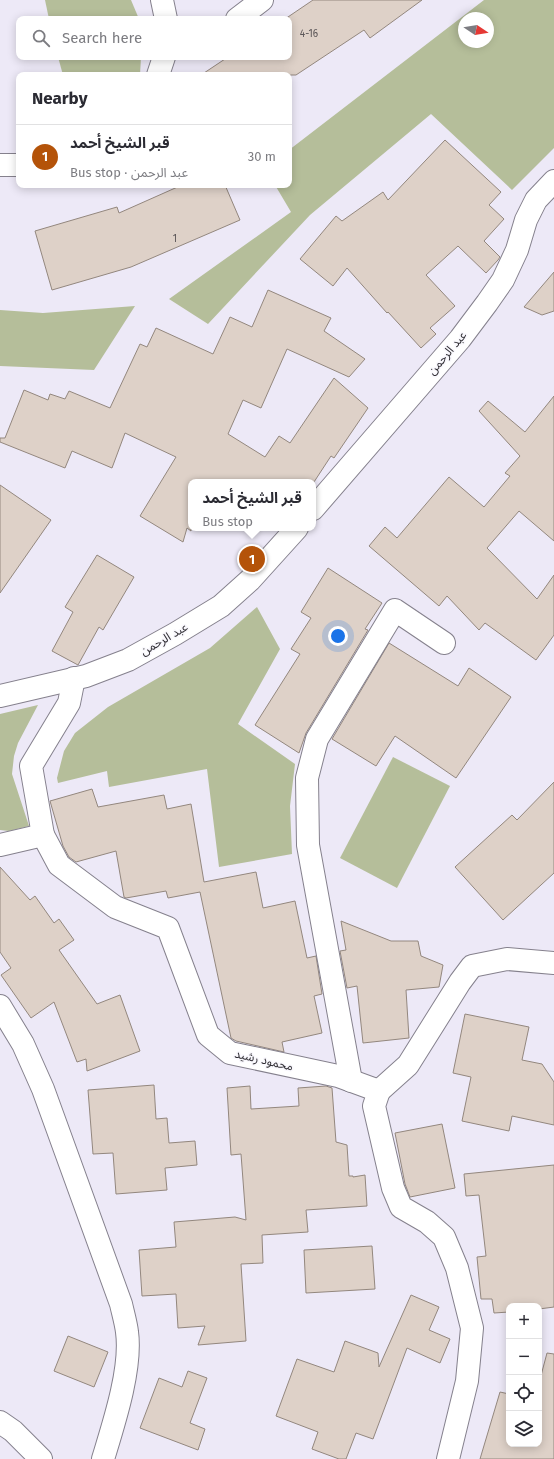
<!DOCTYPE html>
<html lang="en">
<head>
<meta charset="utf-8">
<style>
  :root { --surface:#fff; --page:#f7f7f7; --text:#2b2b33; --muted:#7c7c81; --line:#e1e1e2; --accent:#b45309 }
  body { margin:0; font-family:"Fira Sans","Noto Sans Arabic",sans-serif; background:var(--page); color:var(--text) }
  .controls { position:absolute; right:12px; bottom:12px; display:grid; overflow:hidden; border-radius:8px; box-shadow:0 2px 10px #0003 }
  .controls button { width:36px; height:36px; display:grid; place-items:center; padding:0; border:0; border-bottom:1px solid var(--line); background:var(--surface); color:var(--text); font:20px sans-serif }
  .compass { position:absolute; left:458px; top:12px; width:36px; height:36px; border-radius:50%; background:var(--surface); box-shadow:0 2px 10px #0003; rotate:102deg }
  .you { position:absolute; left:338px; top:636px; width:14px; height:14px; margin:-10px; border:3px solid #fff; border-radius:50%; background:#1a73e8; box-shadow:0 0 0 6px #1a73e833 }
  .badge { display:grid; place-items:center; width:26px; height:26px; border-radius:50%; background:var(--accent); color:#fff; font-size:13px; font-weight:700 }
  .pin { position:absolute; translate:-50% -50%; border:2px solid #fff; box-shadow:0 1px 4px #0006 }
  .popup { position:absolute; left:188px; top:479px; width:128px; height:52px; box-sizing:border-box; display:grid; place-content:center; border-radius:8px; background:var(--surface); filter:drop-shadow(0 1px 3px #0005); font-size:13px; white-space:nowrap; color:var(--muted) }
  .popup b { font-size:15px; color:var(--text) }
  .popup::after { content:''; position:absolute; left:50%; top:100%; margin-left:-8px; border:8px solid transparent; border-top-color:var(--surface) }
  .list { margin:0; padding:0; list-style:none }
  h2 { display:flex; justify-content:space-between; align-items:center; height:52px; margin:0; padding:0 16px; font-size:17px }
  h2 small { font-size:13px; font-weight:400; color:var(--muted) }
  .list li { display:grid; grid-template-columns:26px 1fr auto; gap:12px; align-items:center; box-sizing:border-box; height:64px; padding:0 16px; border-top:1px solid var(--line) }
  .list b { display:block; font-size:15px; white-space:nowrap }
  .list p { margin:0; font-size:13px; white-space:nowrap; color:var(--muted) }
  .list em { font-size:13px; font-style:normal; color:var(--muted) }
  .icon { flex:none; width:22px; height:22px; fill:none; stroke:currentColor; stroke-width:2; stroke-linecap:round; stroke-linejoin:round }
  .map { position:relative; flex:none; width:554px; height:1459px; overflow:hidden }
  .search { position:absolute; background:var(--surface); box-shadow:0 2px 10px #0003; left:16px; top:16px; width:276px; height:44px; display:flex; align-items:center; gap:10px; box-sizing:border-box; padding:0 14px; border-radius:8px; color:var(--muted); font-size:15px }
  .panel { position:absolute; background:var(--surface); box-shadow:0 2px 10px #0003; left:16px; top:72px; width:276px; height:116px; border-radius:8px }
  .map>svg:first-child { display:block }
  .green { fill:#b5be9a; fill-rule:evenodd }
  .building { fill:#ded1c8; stroke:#93877e }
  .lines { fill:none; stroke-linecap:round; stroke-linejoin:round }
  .minor-casing { stroke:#85818d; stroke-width:24 }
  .minor { stroke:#fff; stroke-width:22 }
  .labels { text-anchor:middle; stroke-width:3; stroke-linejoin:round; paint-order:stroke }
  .number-label { font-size:10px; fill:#5b5658 }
  .street-label { font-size:12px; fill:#2f2d33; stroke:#f9f8fd }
</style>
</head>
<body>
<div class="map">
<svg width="554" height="1459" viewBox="0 0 554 1459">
  <rect width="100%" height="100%" fill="#ede9f7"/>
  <g class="green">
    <polygon points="45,0 131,0 139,19 49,19"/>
    <path d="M 484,0 L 554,0 L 554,148 L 512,190 L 431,114 L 310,215 L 208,324 L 169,299 L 291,212 L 275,185 L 289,185 L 289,150 ZM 464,18 L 488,18 L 488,42 L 464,42 Z"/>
    <polygon points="58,57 141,57 140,75 63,75"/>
    <polygon points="135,306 94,370 0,366 0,310 43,313"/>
    <polygon points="257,607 280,649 238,724 295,764 290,806 292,854 219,867 207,769 109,787 107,771 58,783 57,778 64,751 75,733 108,707 210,648"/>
    <polygon points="38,705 18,743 14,756 12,774 29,826 9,831 0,830 0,714"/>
    <polygon points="393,757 450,786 397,888 340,858"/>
  </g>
  <g class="building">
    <polygon points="313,0 422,0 370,38 364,30 296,75 201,75 228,57 289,57 289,19 285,19"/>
    <polygon points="445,140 501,192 489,205 504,219 484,241 500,257 498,260 486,273 458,246 426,275 455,306 430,328 436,334 421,348 388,312 387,313 347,268 333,286 300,259 336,216 342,221 383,192 388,200"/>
    <polygon points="182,185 225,185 240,220 131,267 52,290 35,231 117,207 119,213"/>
    <polygon points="554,272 554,311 542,315 524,307"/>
    <polygon points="268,290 331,318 324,331 365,359 349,377 287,349 261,408 243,400 228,434 265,457 279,436 290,443 334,378 368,408 334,458 331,456 314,482 191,482 191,531 187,528 183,542 140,516 176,457 125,433 112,468 72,451 65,468 0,442 0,438 5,438 24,390 48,400 50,394 65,399 69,391 110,408 140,344 147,347 156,328 213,354 230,317 252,327"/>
    <polygon points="554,396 554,541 519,511 487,548 537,599 554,575 554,635 536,660 485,623 479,630 447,596 439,606 369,546 385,527 397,538 449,477 484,507 510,476 505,473 520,456 479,411 488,401 525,432"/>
    <polygon points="0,485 51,520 0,593"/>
    <polygon points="97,555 134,577 103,630 99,627 78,665 52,651 73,612 65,607"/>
    <polygon points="328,568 382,603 365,629 368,630 306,733 299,753 255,725 300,654 291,649 311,618 301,612"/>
    <polygon points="389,643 458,686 469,668 511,697 456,778 395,736 376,766 332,739"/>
    <polygon points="554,782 554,873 503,920 455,867 512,815 517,820"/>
    <polygon points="92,789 98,807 164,795 167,809 191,804 204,882 256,872 263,908 295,901 307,958 316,956 322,994 314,996 322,1033 282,1042 284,1052 236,1041 231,1038 200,892 168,898 166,891 126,898 124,897 116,851 76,862 69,857 63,846 50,801"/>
    <polygon points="0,867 30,900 35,896 54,923 59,919 74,940 59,950 97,1004 120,995 140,1051 87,1071 86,1059 77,1062 54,1002 31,1018 1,975 11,968 0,952"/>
    <polygon points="341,921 391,941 418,941 421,956 443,965 439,987 406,990 409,1038 363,1043 357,986 347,988 340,951 346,950"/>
    <polygon points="465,1014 529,1027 522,1060 542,1064 554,1082 554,1125 512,1116 509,1131 462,1121 471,1077 453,1073"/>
    <polygon points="154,1085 156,1119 167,1118 169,1143 195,1141 197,1165 165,1168 167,1190 116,1194 113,1153 93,1154 88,1090"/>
    <polygon points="250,1086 251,1109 299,1106 298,1088 326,1086 332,1088 336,1142 347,1145 349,1176 353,1176 353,1177 365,1175 367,1206 306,1210 308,1232 262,1235 263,1263 241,1264 246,1341 198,1345 205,1326 178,1328 176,1294 142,1296 139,1250 176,1247 174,1222 235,1217 246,1220 241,1154 231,1155 227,1088"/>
    <polygon points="442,1124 455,1188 410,1197 405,1184 395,1133"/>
    <polygon points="554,1165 554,1307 539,1309 539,1306 509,1306 509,1312 494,1313 492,1299 481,1299 477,1257 486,1256 479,1195 466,1196 464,1174"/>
    <polygon points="372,1246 375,1289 306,1293 304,1250"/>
    <polygon points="411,1295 439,1307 429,1330 450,1339 440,1363 407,1348 373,1439 356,1433 346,1459 339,1459 312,1449 318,1432 276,1416 297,1359 334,1372 345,1341 378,1353 379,1367"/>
    <polygon points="68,1336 108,1352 94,1387 54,1371"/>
    <polygon points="547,1353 554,1354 554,1459 480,1459 500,1392 509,1394 509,1444 539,1444 539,1383"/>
    <polygon points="188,1371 207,1378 190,1423 205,1429 198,1450 140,1428 159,1378 182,1387"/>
  </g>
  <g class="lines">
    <g class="minor-casing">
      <g id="minor">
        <polyline points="162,0 166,19"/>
        <polyline points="237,19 262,0"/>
        <polyline points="158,75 164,57"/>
        <polyline points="0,165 19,165"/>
        <polyline points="313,509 460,339 487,303 503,280 517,250 526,220 536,200 554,181"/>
        <polyline points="0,696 86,676 128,660 175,634 221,606 250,580 297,528"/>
        <polyline points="43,835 31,766 69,703 74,678"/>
        <polyline points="0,845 43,835 59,865 115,907 168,928 208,1035 230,1053 338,1076 379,1091"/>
        <path d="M 0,1006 L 23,1044 L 43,1089 L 121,1304 C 123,1313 126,1323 127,1332 C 132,1368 114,1423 103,1459"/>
        <polyline points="351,1081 308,845 307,778 317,739 395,610 444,643"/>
        <polyline points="379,1091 374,1106 393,1188 401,1207 427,1222 444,1237 457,1268 472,1328 467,1381 448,1459"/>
        <polyline points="379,1091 408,1065 460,982 472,966 507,959 554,963"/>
        <polyline points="0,1422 13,1431 41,1459"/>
      </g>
    </g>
    <use href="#minor" class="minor"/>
  </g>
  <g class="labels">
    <g class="number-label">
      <text x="309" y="37">4-16</text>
      <text x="175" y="242">1</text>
    </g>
    <g class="street-label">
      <text transform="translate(447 353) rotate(-50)" y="4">عبد الرحمن</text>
      <text transform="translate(164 639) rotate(-30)" y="4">عبد الرحمن</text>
      <text transform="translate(264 1060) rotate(13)" y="4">محمود رشيد</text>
    </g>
  </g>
</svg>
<div class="controls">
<button>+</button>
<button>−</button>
<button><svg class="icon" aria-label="locate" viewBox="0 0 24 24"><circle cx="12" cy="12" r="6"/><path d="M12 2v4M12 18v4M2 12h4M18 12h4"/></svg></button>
<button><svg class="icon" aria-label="layers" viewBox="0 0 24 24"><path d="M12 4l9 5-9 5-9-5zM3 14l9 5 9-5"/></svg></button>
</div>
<svg class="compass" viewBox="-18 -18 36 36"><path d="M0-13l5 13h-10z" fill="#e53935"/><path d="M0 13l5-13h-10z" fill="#7c7c81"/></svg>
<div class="you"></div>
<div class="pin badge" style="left:252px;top:559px">1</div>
<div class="popup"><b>قبر الشيخ أحمد</b>Bus stop</div>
<div class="search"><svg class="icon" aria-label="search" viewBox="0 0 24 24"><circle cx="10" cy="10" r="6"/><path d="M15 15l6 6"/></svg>Search here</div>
<section class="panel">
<h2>Nearby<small></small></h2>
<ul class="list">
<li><span class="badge">1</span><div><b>قبر الشيخ أحمد</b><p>Bus stop · عبد الرحمن</p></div><em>30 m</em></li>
</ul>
</section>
</div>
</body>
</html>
